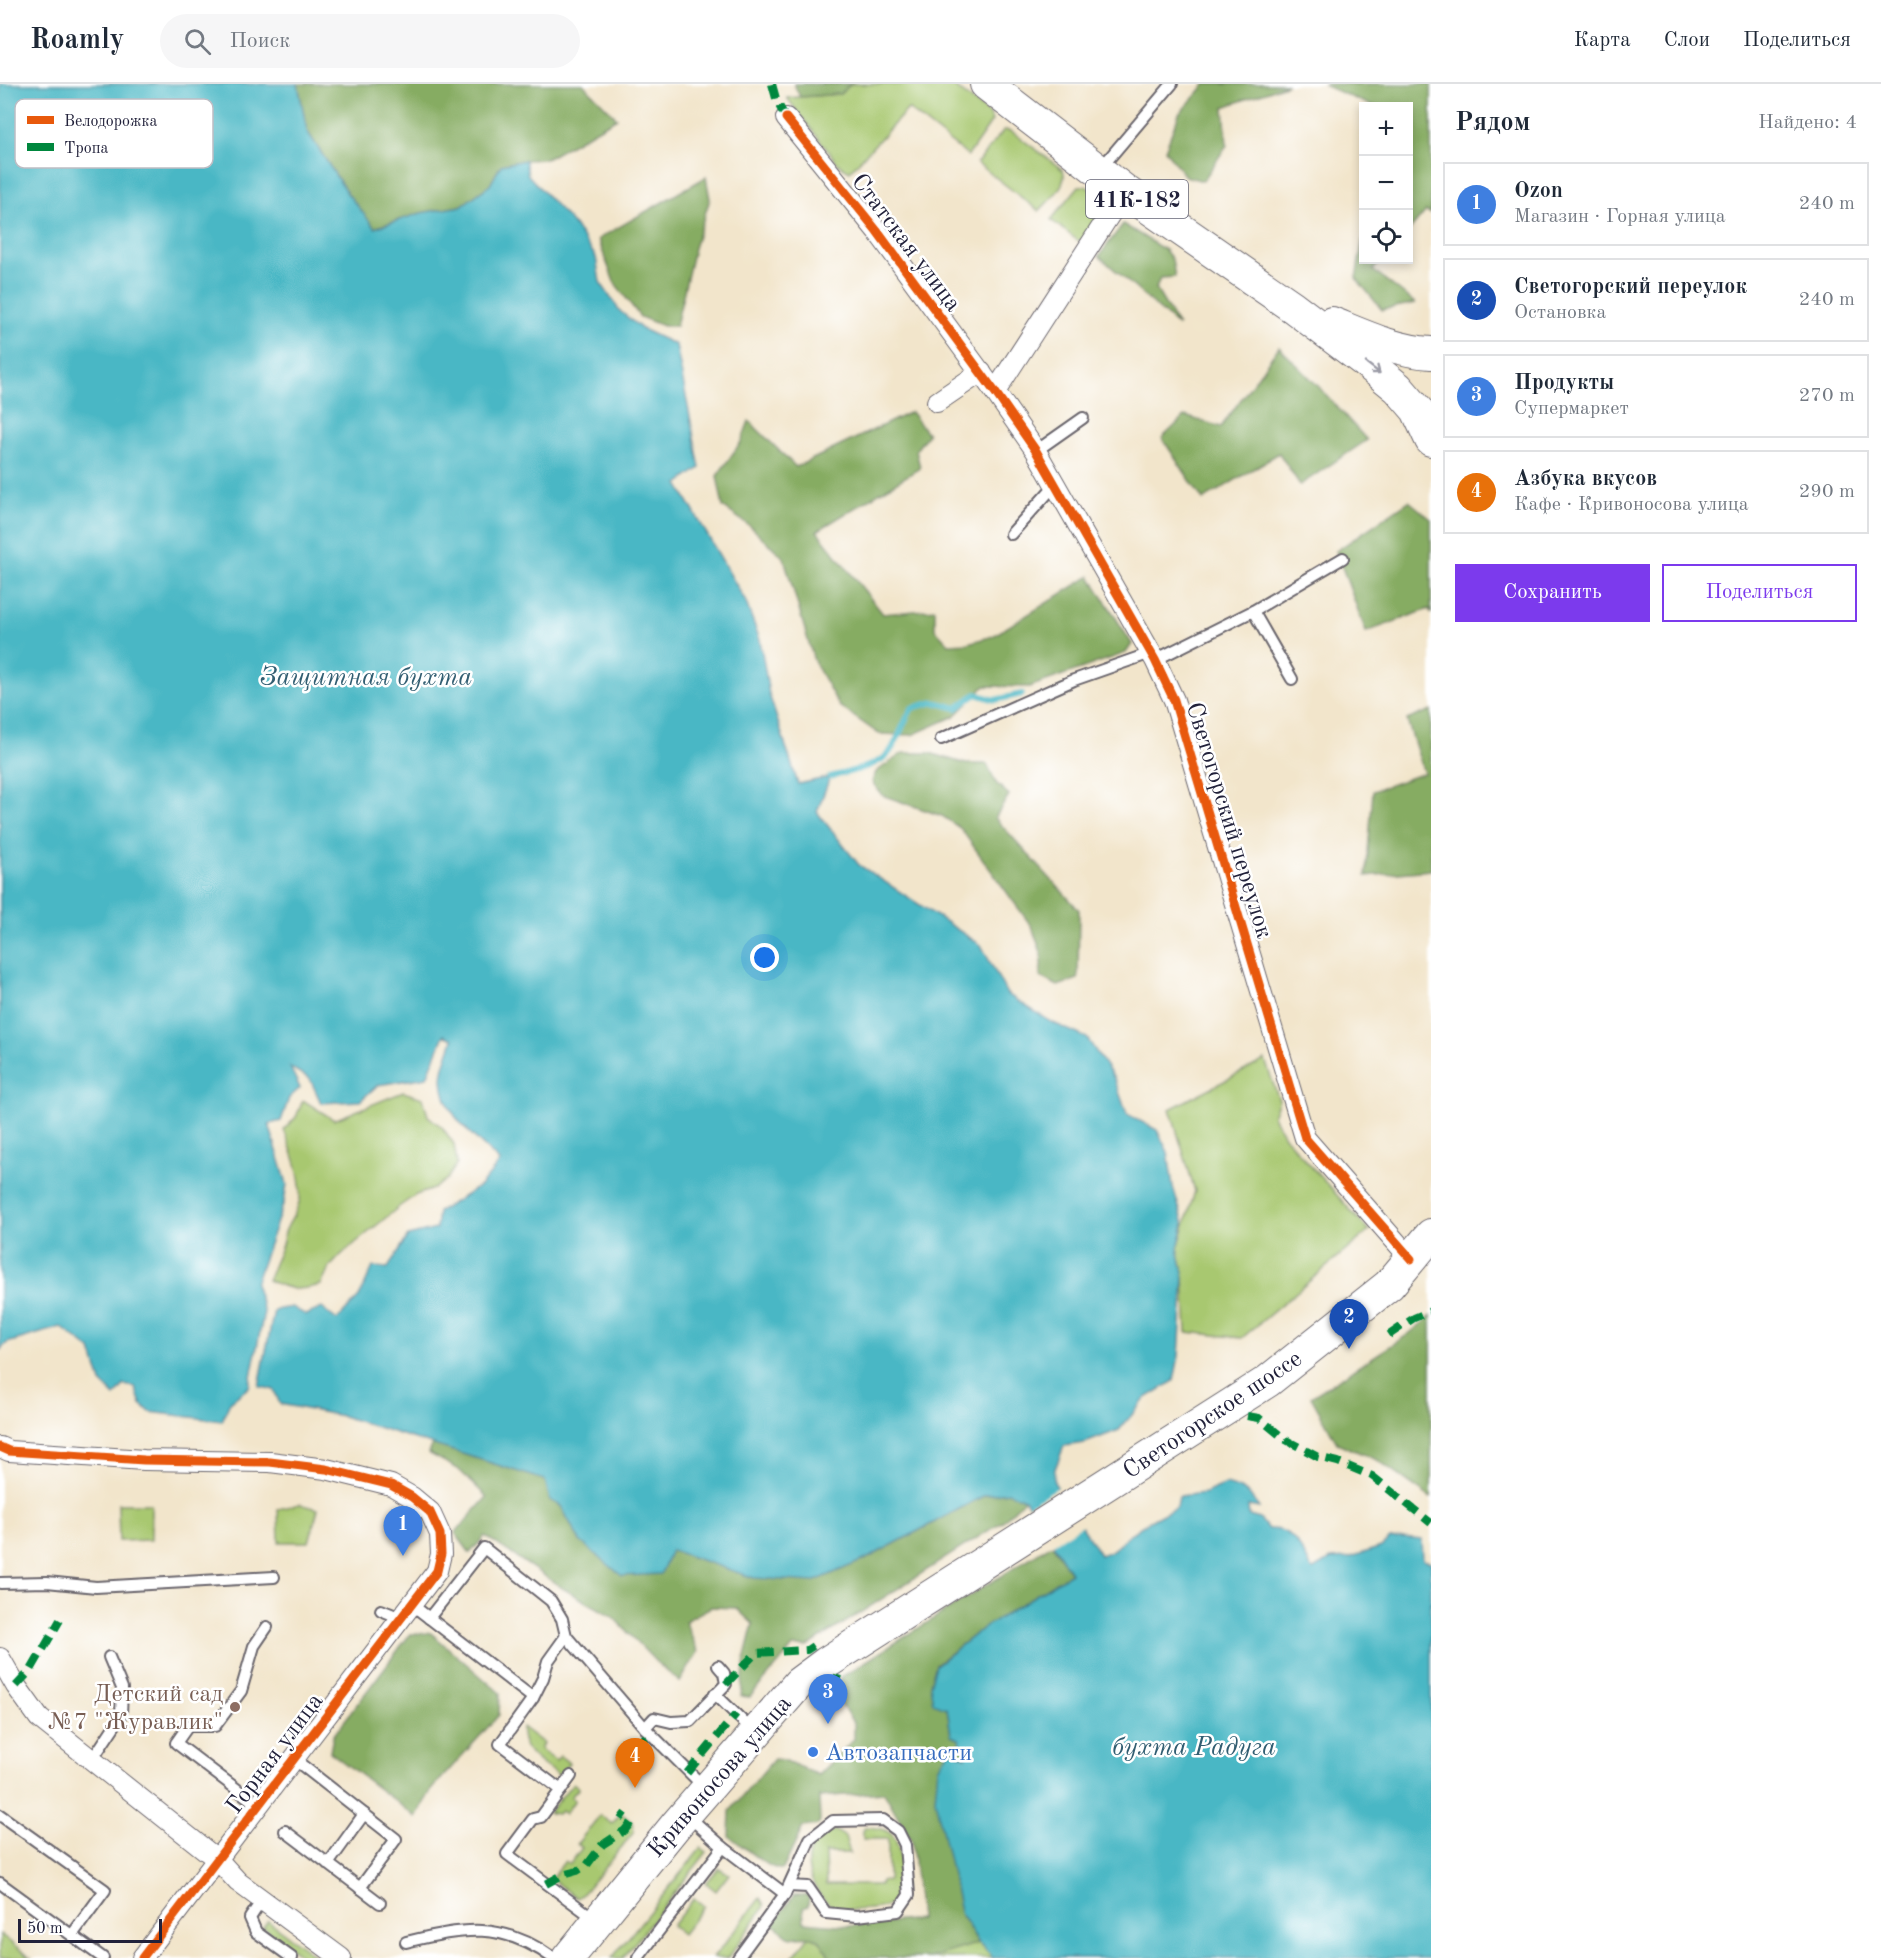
<!DOCTYPE html>
<html lang="ru">
<head>
<meta charset="utf-8">
<style>
  :root { --surface:#fff; --page:#f6f6f7; --text:#1f2937; --muted:#747a83; --line:#e0e1e3; --accent:#7c3aed }
  body { margin:0; font-family:"Old Standard TT",serif; background:var(--page); color:var(--text) }
  .controls { position:absolute; right:18px; top:18px; display:grid; overflow:hidden; border-radius:0px; box-shadow:0 3px 9px #0003 }
  .controls button { width:54px; height:54px; display:grid; place-items:center; padding:0; border:0; border-bottom:2px solid var(--line); background:var(--surface); color:var(--text); font:30px sans-serif }
  .scale { position:absolute; left:18px; bottom:15px; width:144px; box-sizing:border-box; padding-left:6px; border:3px solid #22223b; border-top:0; font-size:16px; line-height:21px; white-space:nowrap; color:#22223b; -webkit-text-stroke:4px #fff; paint-order:stroke }
  .you { position:absolute; left:765px; top:874px; width:21px; height:21px; margin:-15px; border:4px solid #fff; border-radius:50%; background:#1a73e8; box-shadow:0 0 0 9px #1a73e833 }
  .badge { display:grid; place-items:center; width:39px; height:39px; border-radius:50%; background:var(--accent); color:#fff; font-size:20px; font-weight:700 }
  .pin { position:absolute; translate:-50% -50px; filter:drop-shadow(0 2px 3px #0008) }
  .pin::after { content:''; position:absolute; top:32px; width:21px; height:18px; background:inherit; clip-path:polygon(0 0,100% 0,50% 100%) }
  .list { margin:0; padding:0; list-style:none }
  h2 { display:flex; justify-content:space-between; align-items:center; height:78px; margin:0; padding:0 24px; font-size:26px }
  h2 small { font-size:20px; font-weight:400; color:var(--muted) }
  .list li { display:grid; grid-template-columns:39px 1fr auto; gap:18px; align-items:center; box-sizing:border-box; height:84px; margin:0 12px 12px; padding:0 12px; border:2px solid var(--line); border-radius:0px }
  .list b { display:block; font-size:22px; white-space:nowrap }
  .list p { margin:0; font-size:20px; white-space:nowrap; color:var(--muted) }
  .list em { font-size:20px; font-style:normal; color:var(--muted) }
  .actions { display:flex; gap:12px; padding:18px 24px }
  .actions a { flex:1; padding:14px 0; border:2px solid var(--accent); border-radius:0px; text-align:center; font-size:21px; color:var(--accent) }
  .actions .main { background:var(--accent); color:#fff }
  .icon { flex:none; width:33px; height:33px; fill:none; stroke:currentColor; stroke-width:2; stroke-linecap:round; stroke-linejoin:round }
  .map { position:relative; flex:none; width:1431px; height:1874px; overflow:hidden }
  header { display:flex; align-items:center; gap:36px; box-sizing:border-box; height:84px; padding:0 30px; background:var(--surface); border-bottom:2px solid var(--line) }
  header strong { font-size:28px }
  nav { display:flex; gap:33px; margin-inline-start:auto; font-size:21px }
  .search { width:420px; height:54px; background:var(--page); display:flex; align-items:center; gap:15px; box-sizing:border-box; padding:0 21px; border-radius:33px; color:var(--muted); font-size:22px }
  main { display:flex }
  aside { flex:1; background:var(--surface) }
  .map>svg:first-child { display:block }
  .green { fill:#a8c870; stroke:#657556; stroke-width:1.5 }
  .forest { fill:#86ac62; stroke:#54674e; stroke-width:1.5 }
  .water { fill:#4ab7c5; stroke:#366c80; stroke-width:1.5 }
  .pier { fill:#f2e5cb }
  .lines { fill:none; stroke-linecap:round; stroke-linejoin:round }
  .stream { stroke:#4ab7c5; stroke-width:6 }
  .service-casing { stroke:#6b666d; stroke-width:14 }
  .minor-casing { stroke:#6b666d; stroke-width:22 }
  .primary-casing { stroke:#6b666d; stroke-width:34 }
  .service { stroke:#fff; stroke-width:10 }
  .minor { stroke:#fff; stroke-width:20 }
  .primary { stroke:#fff; stroke-width:32 }
  .quiet { stroke:#00873e; stroke-width:8; stroke-dasharray:15 8; stroke-linecap:butt }
  .cycleway-casing { stroke:#fff; stroke-width:13 }
  .cycleway { stroke:#e8590c; stroke-width:9 }
  .oneway { stroke:#9c9ca7 }
  .education-dot { fill:#8d6e63; stroke:#fff; stroke-width:2 }
  .shop-dot { fill:#3f7fe0; stroke:#fff; stroke-width:2 }
  .labels { text-anchor:middle; stroke-width:5; stroke-linejoin:round; paint-order:stroke }
  .shield { fill:#fff; stroke:#646476; stroke-width:1.5 }
  .shield-label { font-size:22px; font-weight:bold; fill:#22223b }
  .street-label { font-size:24px; fill:#22223b; stroke:#fff }
  .education-label { font-size:24px; fill:#785e54; stroke:#fff; text-anchor:end }
  .shop-label { font-size:24px; fill:#366cbe; stroke:#fff; text-anchor:start }
  .water-label { font-size:26px; font-style:italic; fill:#325e72; stroke:#fff }
  .key { fill:#fff; stroke:#bdbdc4; stroke-width:1.5 }
  .key-label { font-size:16px; fill:#22223b }
</style>
</head>
<body>
<header>
<strong>Roamly</strong>
<div class="search"><svg class="icon" aria-label="search" viewBox="0 0 24 24"><circle cx="10" cy="10" r="6"/><path d="M15 15l6 6"/></svg>Поиск</div>
<nav><a>Карта</a><a>Слои</a><a>Поделиться</a></nav>
</header>
<main>
<div class="map">
<svg width="1431" height="1874" viewBox="0 0 1431 1874">
  <rect width="100%" height="100%" fill="#fff"/>
  <filter id="ink" filterUnits="userSpaceOnUse"><feTurbulence type="fractalNoise" baseFrequency=".0167" numOctaves="2"/><feDisplacementMap in="SourceGraphic" scale="12" xChannelSelector="R" yChannelSelector="G"/><feConvolveMatrix kernelMatrix="1 2 1 2 8 2 1 2 1" color-interpolation-filters="sRGB"/></filter>
  <filter id="wash" filterUnits="userSpaceOnUse"><feTurbulence type="fractalNoise" baseFrequency=".008" numOctaves="4" result="noise"/><feDisplacementMap in="SourceGraphic" scale="24" xChannelSelector="R" yChannelSelector="G"/><feGaussianBlur stdDeviation="1.35" result="paint"/><feColorMatrix in="noise" values="0 0 0 0 0 0 0 0 0 0 0 0 0 0 0 0 0 1.4 0 .05"/><feComposite in="paint" operator="in"/></filter>
  <g filter="url(#wash)">
    <rect width="100%" height="100%" fill="#f2e5cb"/>
    <g class="green">
      <polygon points="851,0 951,0 990,30 992,37 968,72 908,25 850,87 839,81 787,14 840,10"/>
      <path d="M 1004,46 L 1011,47 L 1063,86 C 1069,101 1048,117 1039,127 L 977,79 Z"/>
      <polygon points="1079,102 1086,102 1106,118 1106,122 1083,157 1077,156 1051,136"/>
      <polygon points="1265,976 1279,1016 1273,1032 1284,1052 1369,1147 1242,1254 1187,1248 1184,1193 1178,1164 1195,1107 1170,1025"/>
      <path d="M 403,1008 L 423,1014 L 428,1032 L 442,1043 L 454,1060 L 457,1080 L 447,1095 L 433,1105 L 416,1111 L 400,1122 L 341,1171 L 329,1184 L 321,1201 C 299,1207 289,1206 268,1196 C 271,1185 276,1176 280,1166 C 283,1160 283,1154 285,1148 C 290,1135 298,1129 300,1114 C 302,1091 292,1067 284,1046 L 296,1033 L 303,1016 L 334,1036 Z"/>
      <polygon points="118,1420 151,1420 151,1456 119,1457"/>
      <polygon points="300,1420 318,1425 309,1458 279,1458 278,1425"/>
      <path d="M 522,1643 L 543,1659 L 540,1665 L 556,1677 L 560,1672 L 569,1679 L 559,1692 C 541,1679 519,1668 522,1643 Z"/>
      <polygon points="573,1699 579,1704 571,1713 575,1716 565,1730 561,1727 558,1730 548,1729"/>
      <polygon points="621,1729 632,1738 634,1748 582,1811 577,1814 551,1795 565,1777 570,1780 582,1764 577,1760 600,1731 612,1740"/>
      <path d="M 865,1743 C 896,1743 899,1757 901,1783 C 902,1793 906,1806 900,1814 C 891,1827 842,1829 830,1821 C 813,1808 801,1780 813,1760 C 817,1752 827,1749 835,1746 L 845,1753 L 850,1769 L 825,1769 L 826,1801 L 880,1801 L 881,1797 L 888,1796 L 888,1755 L 863,1755 L 863,1747 Z"/>
      <polygon points="701,1764 707,1768 623,1874 612,1874"/>
      <polygon points="719,1784 729,1790 716,1807 706,1799"/>
      <polygon points="694,1814 704,1822 682,1850 672,1842"/>
      <polygon points="760,1814 764,1821 762,1826 728,1874 713,1874"/>
      <polygon points="268,1837 318,1874 304,1874 263,1843"/>
      <polygon points="0,1850 31,1874 0,1874"/>
      <polygon points="810,1851 823,1859 830,1874 792,1874"/>
      <polygon points="979,1859 993,1874 899,1874 901,1873"/>
    </g>
    <g class="forest">
      <polygon points="298,0 583,0 617,34 546,75 525,76 501,81 490,101 461,122 421,129 374,144 347,109 307,47"/>
      <polygon points="794,0 851,0 840,10 800,13"/>
      <polygon points="1206,0 1288,0 1224,23 1227,61 1203,97 1185,92 1165,66 1179,30"/>
      <polygon points="1324,0 1431,0 1431,130 1426,127 1409,147 1408,22 1372,22 1325,2"/>
      <polygon points="706,93 710,115 694,164 676,242 663,242 640,233 614,198 598,155"/>
      <polygon points="1123,140 1165,166 1172,175 1175,193 1160,194 1156,205 1178,242 1099,172"/>
      <polygon points="1363,155 1364,176 1383,176 1373,186 1415,219 1382,226 1356,194"/>
      <polygon points="1279,263 1319,303 1367,356 1300,401 1279,369 1203,416 1162,354 1185,332 1221,343"/>
      <polygon points="911,328 928,350 916,366 920,384 817,447 883,530 935,525 935,545 949,560 968,559 993,552 1090,492 1132,560 1126,569 1029,603 985,602 955,632 912,651 879,650 839,622 814,577 784,474 750,442 723,423 717,392 741,358 749,337 796,383"/>
      <polygon points="1409,417 1431,435 1431,530 1429,525 1366,548 1336,467"/>
      <polygon points="1431,626 1431,786 1366,792 1373,707 1424,689 1407,636"/>
      <polygon points="903,669 930,669 966,680 987,680 996,699 1009,711 995,734 1079,826 1078,895 1058,902 1040,893 1042,871 1032,843 961,745 942,732 882,711 872,698 876,688"/>
      <polygon points="1431,1232 1431,1414 1379,1377 1337,1359 1311,1313 1406,1252"/>
      <polygon points="432,1360 545,1396 550,1416 561,1422 580,1457 671,1466 754,1494 866,1475 985,1411 1008,1408 1025,1415 1002,1438 807,1563 793,1563 750,1613 741,1612 745,1572 753,1540 736,1524 711,1523 685,1537 698,1568 680,1598 656,1578 612,1532 564,1505 485,1452 470,1469 455,1449 487,1413 458,1385 428,1369"/>
      <path d="M 1052,1460 L 1071,1489 L 983,1544 L 936,1580 L 930,1601 L 947,1623 L 951,1651 L 959,1654 L 966,1674 L 950,1666 L 961,1831 L 979,1859 L 930,1874 L 830,1874 C 820,1852 815,1850 791,1854 L 773,1840 L 794,1811 L 807,1811 L 809,1813 L 808,1822 L 803,1824 L 804,1838 L 850,1842 L 920,1835 L 912,1758 L 884,1708 L 819,1713 L 820,1738 L 817,1741 L 803,1743 L 783,1785 C 770,1788 741,1760 729,1752 L 730,1727 L 774,1675 L 784,1676 L 818,1691 L 854,1655 L 854,1640 L 836,1612 L 841,1593 Z"/>
      <polygon points="431,1549 500,1609 499,1631 432,1705 416,1733 330,1668 333,1652 410,1550"/>
    </g>
    <path class="water" d="M 0,0 L 298,0 L 307,47 L 347,109 L 375,144 L 421,129 L 461,122 L 490,101 L 501,81 L 525,76 L 528,91 L 573,140 L 596,173 L 600,198 L 620,227 L 642,245 L 676,261 L 700,384 L 678,400 L 745,516 L 760,556 L 769,610 L 798,700 L 830,693 L 817,728 L 859,781 L 981,861 L 1007,910 L 1051,938 L 1087,954 L 1114,994 L 1127,1030 L 1157,1046 L 1168,1068 L 1173,1103 L 1184,1140 L 1178,1164 L 1184,1193 L 1179,1272 L 1174,1297 L 1146,1314 L 1119,1346 L 1085,1359 L 1064,1362 L 1055,1385 L 1054,1398 L 1100,1471 C 1119,1465 1113,1464 1127,1453 C 1142,1440 1160,1431 1177,1423 L 1179,1412 L 1205,1409 L 1226,1400 C 1243,1405 1249,1408 1259,1424 L 1248,1422 L 1249,1432 L 1260,1435 L 1268,1445 C 1295,1443 1300,1466 1313,1486 L 1331,1475 L 1348,1474 L 1381,1463 L 1390,1455 L 1402,1454 L 1422,1456 L 1423,1476 L 1431,1478 L 1431,1874 L 993,1874 L 979,1859 L 961,1831 L 935,1715 L 938,1684 L 950,1666 L 966,1673 L 959,1654 L 951,1651 L 947,1624 L 933,1619 L 930,1601 L 936,1581 L 983,1544 L 1071,1489 L 1025,1415 L 1008,1408 L 985,1411 L 866,1475 L 813,1498 L 754,1494 L 671,1466 L 661,1490 L 622,1492 L 580,1457 L 561,1422 L 550,1416 L 545,1396 L 342,1332 L 280,1320 L 274,1306 L 259,1302 L 274,1226 L 292,1223 L 306,1231 L 322,1224 L 337,1236 L 359,1213 L 373,1183 L 388,1184 L 408,1152 L 436,1145 L 438,1128 L 480,1102 L 500,1078 C 478,1054 442,1032 442,995 C 442,982 450,967 453,955 L 444,951 L 427,993 L 378,1001 L 360,1017 L 321,1019 L 310,995 L 290,983 L 300,1004 L 289,1014 L 281,1037 L 269,1040 L 287,1100 L 284,1118 L 255,1200 L 264,1228 L 249,1303 L 230,1318 L 222,1337 L 150,1328 L 141,1320 L 135,1303 L 124,1301 L 115,1312 L 101,1298 L 91,1266 L 61,1243 L 7,1259 L 0,1266 Z"/>
    <polygon class="pier" points="1060,1402 1084,1440 1050,1462 1026,1423"/>
    <g class="lines">
      <path class="stream" d="M 830,693 C 850,687 883,683 893,663 C 900,650 904,638 912,624 L 934,618 L 957,624 L 976,610 L 995,616 L 1022,610"/>
    </g>
  </g>
  <g filter="url(#ink)">
    <g class="lines">
      <g class="service-casing">
        <g id="service">
          <polyline points="1101,84 1172,0"/>
          <polyline points="1036,367 1083,334"/>
          <polyline points="1011,450 1055,401"/>
          <polyline points="1253,527 1292,595"/>
          <polyline points="1155,576 1253,527 1343,474"/>
          <polyline points="941,655 1074,596 1151,569"/>
          <polyline points="0,1499 47,1498 96,1503 274,1493"/>
          <polyline points="411,1520 533,1614"/>
          <polyline points="381,1526 401,1534"/>
          <polyline points="429,1534 484,1464 551,1517 562,1535 566,1552 645,1644 705,1704"/>
          <polyline points="715,1610 754,1648"/>
          <polyline points="645,1644 654,1634 671,1638 690,1637 726,1600 724,1589 718,1582"/>
          <polyline points="294,1675 396,1755 360,1804"/>
          <polyline points="92,1676 121,1632 122,1604 109,1573"/>
          <polyline points="571,1692 541,1733 533,1735 507,1770 596,1836"/>
          <polyline points="561,1706 500,1660 533,1614 543,1594 548,1577 566,1552"/>
          <polyline points="259,1722 176,1659 188,1642 215,1642 241,1607 254,1562 267,1543"/>
          <polyline points="0,1731 105,1806 72,1851"/>
          <polyline points="688,1732 723,1763 785,1810 738,1874"/>
          <polyline points="285,1747 380,1819"/>
          <polyline points="328,1780 364,1730"/>
          <polyline points="0,1799 103,1874"/>
          <polyline points="785,1810 810,1755 833,1737 883,1736 898,1747 905,1761 909,1811 898,1827 857,1832 826,1829 808,1803 789,1802"/>
          <polyline points="262,1816 250,1834 256,1848 292,1874"/>
          <path d="M 406,1858 C 464,1844 502,1837 553,1874"/>
          <polyline points="638,1874 723,1763"/>
        </g>
      </g>
      <g class="minor-casing">
        <g id="minor">
          <polyline points="786,34 877,147 995,308 1036,367 1155,576 1174,616 1305,1054 1411,1175"/>
          <polyline points="995,308 1125,107"/>
          <polyline points="937,318 981,288"/>
          <polyline points="0,1363 9,1367 144,1376 270,1378 326,1385 391,1401 412,1413 430,1428 440,1450 441,1470 437,1487 142,1874"/>
          <polyline points="0,1574 16,1602 39,1634 218,1776 238,1798 341,1874"/>
        </g>
      </g>
      <g class="primary-casing">
        <g id="primary">
          <polyline points="986,0 1125,107 1293,223 1371,282 1398,304 1417,326 1431,356"/>
          <path d="M 1332,239 C 1364,252 1396,267 1431,269"/>
          <polyline points="568,1874 676,1741 799,1599 826,1579 1268,1297 1389,1201 1431,1151"/>
        </g>
      </g>
      <use href="#service" class="service"/>
      <use href="#minor" class="minor"/>
      <use href="#primary" class="primary"/>
      <g class="quiet">
        <polyline points="772,0 777,18 786,34"/>
        <polyline points="1389,1251 1414,1234 1431,1227"/>
        <polyline points="1247,1332 1259,1334 1286,1356 1318,1373 1338,1378 1372,1392 1431,1439"/>
        <polyline points="726,1600 756,1569 807,1566 813,1562"/>
        <polyline points="16,1602 31,1586 60,1536"/>
        <polyline points="824,1625 831,1614 838,1591"/>
        <polyline points="635,1663 650,1649"/>
        <polyline points="687,1689 736,1630"/>
        <polyline points="546,1800 562,1791 577,1787 587,1781 602,1761 625,1746 631,1738 620,1730"/>
      </g>
      <g class="cycleway-casing">
        <g id="cycleway">
          <polyline points="786,34 877,147 995,308 1036,367 1155,576 1174,616 1305,1054 1411,1175"/>
          <polyline points="0,1363 9,1367 144,1376 270,1378 326,1385 391,1401 412,1413 430,1428 440,1450 441,1470 437,1487 142,1874"/>
        </g>
      </g>
      <use href="#cycleway" class="cycleway"/>
    </g>
    <defs><path id="oneway-shaft" d="M-6 0H5M1.5-3L5.5 0L1.5 3" fill="none" stroke-width="1.6" stroke-linecap="round" stroke-linejoin="round" transform="scale(1.5)"/></defs>
    <use class="oneway" href="#oneway-shaft" transform="translate(1373 284) rotate(38)"/>
  </g>
  <circle class="education-dot" cx="235" cy="1623" r="6"/>
  <circle class="shop-dot" cx="813" cy="1668" r="6"/>
  <g class="labels">
    <rect class="shield" x="1086" y="96" width="102" height="38" rx="4.5"/>
    <g class="shield-label">
      <text x="1137" y="123">41К-182</text>
    </g>
    <g class="street-label">
      <text transform="translate(907 158) rotate(53)" y="8">Статская улица</text>
      <text transform="translate(1230 736) rotate(73)" y="8">Светогорский переулок</text>
      <text transform="translate(1212 1330) rotate(-34)" y="8">Светогорское шоссе</text>
      <text transform="translate(274 1669) rotate(-53)" y="8">Горная улица</text>
      <text transform="translate(719 1692) rotate(-49)" y="8">Кривоносова улица</text>
    </g>
    <g class="education-label">
      <text x="223" y="1617">Детский сад<tspan x="223" dy="28">№7 "Журавлик"</tspan></text>
    </g>
    <g class="shop-label">
      <text x="825" y="1676">Автозапчасти</text>
    </g>
    <g class="water-label">
      <text x="366" y="601">Защитная бухта</text>
      <text x="1194" y="1671">бухта Радуга</text>
    </g>
  </g>
  <rect x="15" y="15" width="198" height="69" rx="9" class="key"/>
  <rect x="27" y="32" width="27" height="8" fill="#e8590c"/>
  <rect x="27" y="59" width="27" height="8" fill="#00873e"/>
  <g class="key-label">
    <text x="64" y="42">Велодорожка</text>
    <text x="64" y="69">Тропа</text>
  </g>
</svg>
<div class="controls">
<button>+</button>
<button>−</button>
<button><svg class="icon" aria-label="locate" viewBox="0 0 24 24"><circle cx="12" cy="12" r="6"/><path d="M12 2v4M12 18v4M2 12h4M18 12h4"/></svg></button>
</div>
<div class="scale">50 m</div>
<div class="you"></div>
<div class="pin badge" style="left:403px;top:1472px;background:#3f7fe0">1</div>
<div class="pin badge" style="left:1349px;top:1265px;background:#1a4fb4">2</div>
<div class="pin badge" style="left:828px;top:1640px;background:#3f7fe0">3</div>
<div class="pin badge" style="left:635px;top:1704px;background:#e8710a">4</div>
</div>
<aside>
<h2>Рядом<small>Найдено: 4</small></h2>
<ul class="list">
<li><span class="badge" style="background:#3f7fe0">1</span><div><b>Ozon</b><p>Магазин · Горная улица</p></div><em>240 m</em></li>
<li><span class="badge" style="background:#1a4fb4">2</span><div><b>Светогорский переулок</b><p>Остановка</p></div><em>240 m</em></li>
<li><span class="badge" style="background:#3f7fe0">3</span><div><b>Продукты</b><p>Супермаркет</p></div><em>270 m</em></li>
<li><span class="badge" style="background:#e8710a">4</span><div><b>Азбука вкусов</b><p>Кафе · Кривоносова улица</p></div><em>290 m</em></li>
</ul>
<div class="actions"><a class="main">Сохранить</a><a>Поделиться</a></div>
</aside>
</main>
</body>
</html>
